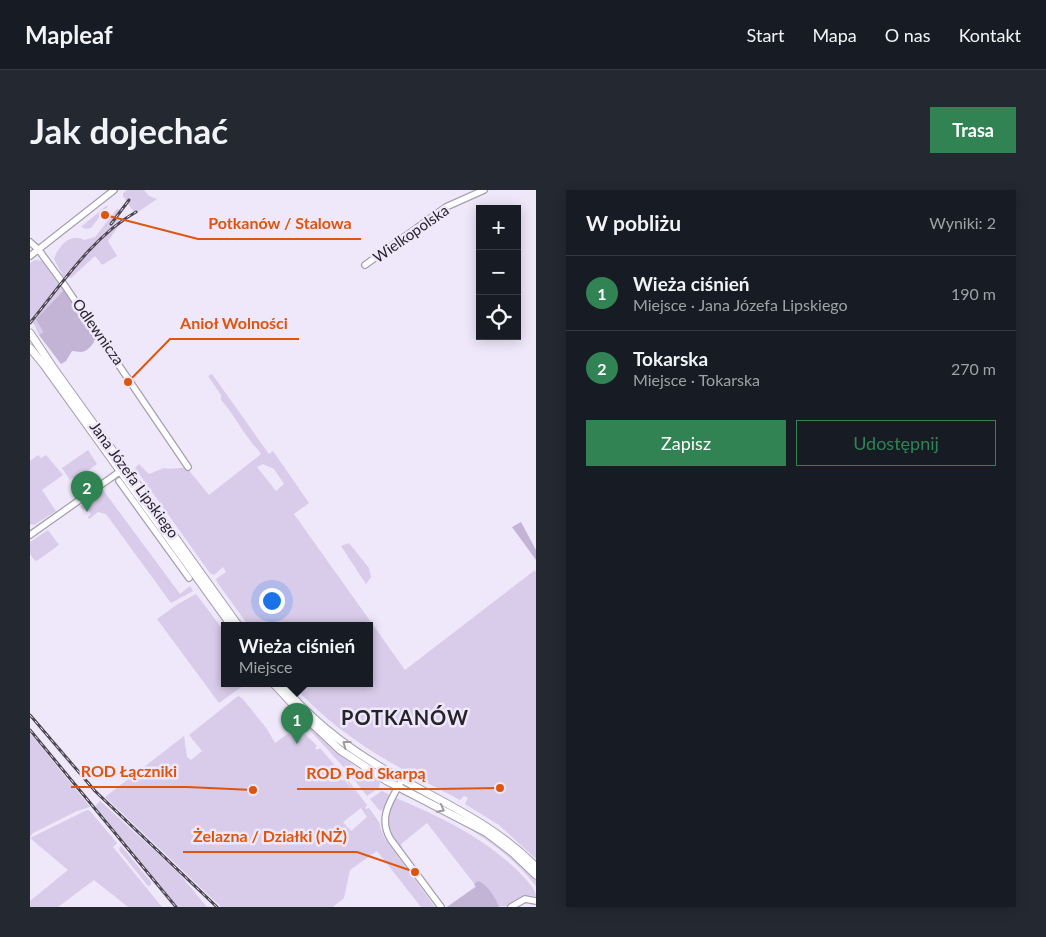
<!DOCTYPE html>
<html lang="pl">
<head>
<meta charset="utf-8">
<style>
  :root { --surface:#171b24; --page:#242831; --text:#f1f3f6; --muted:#9ea1a6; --line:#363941; --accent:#318354 }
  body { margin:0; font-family:Lato,sans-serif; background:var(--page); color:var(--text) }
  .controls { position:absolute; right:15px; top:15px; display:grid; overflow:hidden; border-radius:0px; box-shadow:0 2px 12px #0003 }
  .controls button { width:45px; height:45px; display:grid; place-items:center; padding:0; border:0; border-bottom:1px solid var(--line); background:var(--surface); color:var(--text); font:25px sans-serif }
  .you { position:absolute; left:241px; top:410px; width:18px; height:18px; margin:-12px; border:4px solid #fff; border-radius:50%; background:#1a73e8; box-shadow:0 0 0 8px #1a73e833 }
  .badge { display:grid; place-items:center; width:32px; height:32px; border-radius:50%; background:var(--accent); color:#fff; font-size:16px; font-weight:700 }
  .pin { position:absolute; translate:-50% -41px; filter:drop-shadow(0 1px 2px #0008) }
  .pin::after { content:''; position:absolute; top:26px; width:18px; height:15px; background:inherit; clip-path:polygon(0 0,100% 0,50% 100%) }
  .popup { position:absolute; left:191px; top:432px; width:152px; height:65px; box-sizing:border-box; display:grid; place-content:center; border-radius:0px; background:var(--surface); filter:drop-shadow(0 1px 4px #0005); font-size:16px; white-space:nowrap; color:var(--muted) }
  .popup b { font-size:19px; color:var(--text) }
  .popup::after { content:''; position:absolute; left:50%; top:100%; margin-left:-10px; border:10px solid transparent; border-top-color:var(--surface) }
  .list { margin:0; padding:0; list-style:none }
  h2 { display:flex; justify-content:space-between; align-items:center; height:65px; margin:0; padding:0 20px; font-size:21px }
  h2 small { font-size:16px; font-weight:400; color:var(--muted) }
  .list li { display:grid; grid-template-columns:32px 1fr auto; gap:15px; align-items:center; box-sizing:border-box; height:75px; padding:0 20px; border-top:1px solid var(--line) }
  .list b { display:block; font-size:19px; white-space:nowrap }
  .list p { margin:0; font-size:16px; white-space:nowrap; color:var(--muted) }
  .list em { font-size:16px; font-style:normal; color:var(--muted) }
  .actions { display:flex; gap:10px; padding:15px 20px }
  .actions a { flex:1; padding:11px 0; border:1px solid var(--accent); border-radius:0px; text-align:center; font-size:18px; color:var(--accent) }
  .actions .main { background:var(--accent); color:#fff }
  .icon { flex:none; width:28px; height:28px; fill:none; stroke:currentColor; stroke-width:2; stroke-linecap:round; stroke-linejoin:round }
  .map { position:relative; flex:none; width:506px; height:717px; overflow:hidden; border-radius:0px }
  header { display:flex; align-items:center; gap:30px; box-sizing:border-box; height:70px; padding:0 25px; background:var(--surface); border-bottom:1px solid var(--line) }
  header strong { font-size:24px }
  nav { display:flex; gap:28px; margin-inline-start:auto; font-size:18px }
  .intro { display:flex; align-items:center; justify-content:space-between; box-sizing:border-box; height:120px; padding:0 30px }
  h1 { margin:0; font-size:35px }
  .button { padding:12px 22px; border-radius:0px; background:var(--accent); color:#fff; font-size:18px; font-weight:700 }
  main { display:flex; gap:30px; padding:0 30px }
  aside { flex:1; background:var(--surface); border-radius:0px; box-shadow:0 2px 12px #0003 }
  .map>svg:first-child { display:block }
  .green { fill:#d9ccea; fill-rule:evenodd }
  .forest { fill:#c3b4d6 }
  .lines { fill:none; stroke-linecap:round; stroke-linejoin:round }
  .minor-casing { stroke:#a79fb0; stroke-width:8 }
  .major-casing { stroke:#a79fb0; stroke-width:9 }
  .minor { stroke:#fff; stroke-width:5.5 }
  .major { stroke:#fff; stroke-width:7 }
  .rail-casing { stroke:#4b4750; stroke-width:3 }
  .rail { stroke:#efe7fa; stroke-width:1; stroke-dasharray:4; stroke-linecap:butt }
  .oneway { stroke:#9d9c9f }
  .labels { text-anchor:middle; stroke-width:5; stroke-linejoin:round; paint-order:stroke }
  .street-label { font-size:15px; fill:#26232a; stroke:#efe7fa }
  .district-label { font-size:20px; font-weight:bold; letter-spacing:1px; fill:#26232a; stroke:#efe7fa }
  .leader { fill:none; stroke:#de560e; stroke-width:2 }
  .callout-dot { fill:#de560e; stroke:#efe7fa; stroke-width:2 }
  .callout-label { font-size:16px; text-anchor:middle; font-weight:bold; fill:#de560e; stroke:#efe7fa; stroke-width:5; stroke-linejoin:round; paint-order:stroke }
</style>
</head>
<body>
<header>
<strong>Mapleaf</strong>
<nav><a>Start</a><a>Mapa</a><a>O nas</a><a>Kontakt</a></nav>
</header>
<div class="intro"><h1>Jak dojechać</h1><a class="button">Trasa</a></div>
<main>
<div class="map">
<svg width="506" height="717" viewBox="0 0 506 717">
  <rect width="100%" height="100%" fill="#efe7fa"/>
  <g class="green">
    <polygon points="97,0 114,0 119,6 127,9 105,24 93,6 93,3"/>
    <polygon points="76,16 78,16 61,38 56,39 51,37"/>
    <path d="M 87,19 L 89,19 L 89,35 L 78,51 L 87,66 L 72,75 L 65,66 L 41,88 L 33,86 L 24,69 C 28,56 41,42 54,50 L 65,47 Z"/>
    <polygon points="5,70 14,71 34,100 6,129 13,142 9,145 4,134 3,134 0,130 0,73"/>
    <path d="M 182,184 L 239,264 L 243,261 L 279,313 L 264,324 L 375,480 L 505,380 L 506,383 L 506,669 L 469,635 L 435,614 L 438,608 L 434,606 L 430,610 C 367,577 309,548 261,493 L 340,493 L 340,435 L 218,435 L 187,392 L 186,389 L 196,382 L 193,377 L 184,385 L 180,383 L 105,278 L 109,274 L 119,284 L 134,278 C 142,280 148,277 157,278 L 179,305 L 231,264 C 227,258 223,255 219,249 C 209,236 202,222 191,210 L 191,205 L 178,186 ZM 233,274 L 244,279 L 254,294 L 246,301 L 227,277 Z"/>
    <polygon points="58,260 67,274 44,291 42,288 40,290 32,278"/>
    <polygon points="8,265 11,268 16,265 33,285 12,300 26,321 4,335 2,334 0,335 0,271"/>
    <polygon points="73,300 150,404 160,396 163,401 141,413 76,324 68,322 59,329 58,327 61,324 56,318 53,320 50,316"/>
    <polygon points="18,340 29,355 8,370 5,371 0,364 0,352"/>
    <polygon points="319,353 339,378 341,387 336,394 311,356"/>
    <polygon points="166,404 194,441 194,493 217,493 189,513 127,429 148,414"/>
    <path d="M 239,493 L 299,555 L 329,580 L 350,592 L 349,598 L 337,606 C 307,566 270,533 239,493 Z"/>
    <path d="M 208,506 L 212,508 L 237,539 L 245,553 L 266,538 L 263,536 L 265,534 L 270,542 L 272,541 L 287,556 L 285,558 L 287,560 L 290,558 L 314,586 L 311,589 L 313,591 L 314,589 L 327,606 L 316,590 L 317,589 L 337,615 L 335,618 L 336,619 L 339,618 L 349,632 L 351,640 L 355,649 L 405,717 L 391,717 L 347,661 L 320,680 L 314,708 L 303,717 L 191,717 L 75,607 L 154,546 L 157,567 L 161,570 L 172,561 L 159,545 ZM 331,618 L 337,627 L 321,641 L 313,632 Z"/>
    <polygon points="0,543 60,617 47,621 3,643 0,647"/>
    <polygon points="352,601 360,605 353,619 350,621 340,609"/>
    <path d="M 373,603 L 452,643 L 491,673 L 506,689 L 506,696 C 472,653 420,624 370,604 Z"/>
    <path d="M 366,608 C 411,627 457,649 492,685 C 497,691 506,699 506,707 C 491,702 488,711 477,716 C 471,717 427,717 417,717 L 446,696 L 397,633 L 371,654 L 372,657 L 370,658 C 356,638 354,630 366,608 Z"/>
    <polygon points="70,611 147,681 177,717 148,717 65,616"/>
    <polygon points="57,620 60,621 87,653 83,657 132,717 98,717 64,690 28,717 0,717 0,711 38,680 0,648"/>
    <polygon points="90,656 92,657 121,692 121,695 118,696 89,660"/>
  </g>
  <g class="forest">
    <path d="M 34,100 L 50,121 L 66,147 C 64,153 58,162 51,162 C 48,162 45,161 42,161 L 36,171 L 31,174 L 9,145 L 13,142 L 6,129 Z"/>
    <polygon points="491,332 506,360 506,370 482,337"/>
    <path d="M 448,691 C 457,694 466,708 469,717 L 417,717 L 446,697 L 444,694 Z"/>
  </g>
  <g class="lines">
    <g class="minor-casing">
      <g id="minor">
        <polyline points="0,52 8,59 33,93 158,277"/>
        <polyline points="0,66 84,0"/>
        <polyline points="335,75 416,17 454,0"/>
        <polyline points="89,291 159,388"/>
        <polyline points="0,345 92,280"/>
        <path d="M 372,590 C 361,610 347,628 361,650 L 411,717"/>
        <polyline points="481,717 495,709 506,711"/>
      </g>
    </g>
    <g class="major-casing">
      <g id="major">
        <polyline points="0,143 22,176 208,435"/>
        <polyline points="0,158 14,175 201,435"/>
        <polyline points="243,493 274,526 310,560 357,591 457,643 483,663 506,685"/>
        <path d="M 250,493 C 280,529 318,559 359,582 C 411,612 463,633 506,677"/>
      </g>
    </g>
    <use href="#minor" class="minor"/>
    <use href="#major" class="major"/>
    <g class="rail-casing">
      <g id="rail">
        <polyline points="81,34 99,10"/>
        <path d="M 0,133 C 31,95 63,46 106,22"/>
        <polyline points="0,525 65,601 187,717"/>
        <polyline points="0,540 146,717"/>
      </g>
    </g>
    <use href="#rail" class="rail"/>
  </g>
  <defs><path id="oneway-chevron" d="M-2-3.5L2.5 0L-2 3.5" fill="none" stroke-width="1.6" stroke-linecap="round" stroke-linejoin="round" transform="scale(1.25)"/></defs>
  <g class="oneway">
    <use href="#oneway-chevron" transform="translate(316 554) rotate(-143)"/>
    <use href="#oneway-chevron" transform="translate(411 619) rotate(28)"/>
  </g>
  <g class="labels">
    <g class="street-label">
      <text transform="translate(381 44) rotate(-35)" y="5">Wielkopolska</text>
      <text transform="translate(68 142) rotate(55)" y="5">Odlewnicza</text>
      <text transform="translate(104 290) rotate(54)" y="5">Jana Józefa Lipskiego</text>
    </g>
    <g class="district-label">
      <text x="375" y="535">POTKANÓW</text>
    </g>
  </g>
  <path class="leader" d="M75 25L168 49H331M98 192L140 149H269M223 600L157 597H41M470 598L406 599H267M385 682L327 662H153"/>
  <g class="callout-dot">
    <circle cx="75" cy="25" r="5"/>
    <circle cx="98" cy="192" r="5"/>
    <circle cx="223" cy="600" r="5"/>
    <circle cx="470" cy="598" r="5"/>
    <circle cx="385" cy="682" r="5"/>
  </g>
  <g class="callout-label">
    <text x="250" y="39">Potkanów / Stalowa</text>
    <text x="204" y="139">Anioł Wolności</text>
    <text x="99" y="587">ROD Łączniki</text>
    <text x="336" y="589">ROD Pod Skarpą</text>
    <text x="240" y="652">Żelazna / Działki (NŻ)</text>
  </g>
</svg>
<div class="controls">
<button>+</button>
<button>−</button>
<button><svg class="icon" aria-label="locate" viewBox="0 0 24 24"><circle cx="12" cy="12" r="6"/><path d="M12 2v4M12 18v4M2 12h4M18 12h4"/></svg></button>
</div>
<div class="you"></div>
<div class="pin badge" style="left:267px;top:554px">1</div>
<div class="popup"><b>Wieża ciśnień</b>Miejsce</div>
<div class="pin badge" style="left:57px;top:322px">2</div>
</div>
<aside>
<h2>W pobliżu<small>Wyniki: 2</small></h2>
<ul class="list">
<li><span class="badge">1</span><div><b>Wieża ciśnień</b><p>Miejsce · Jana Józefa Lipskiego</p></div><em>190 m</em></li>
<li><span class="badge">2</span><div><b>Tokarska</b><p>Miejsce · Tokarska</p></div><em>270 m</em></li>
</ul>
<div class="actions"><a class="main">Zapisz</a><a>Udostępnij</a></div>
</aside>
</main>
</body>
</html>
